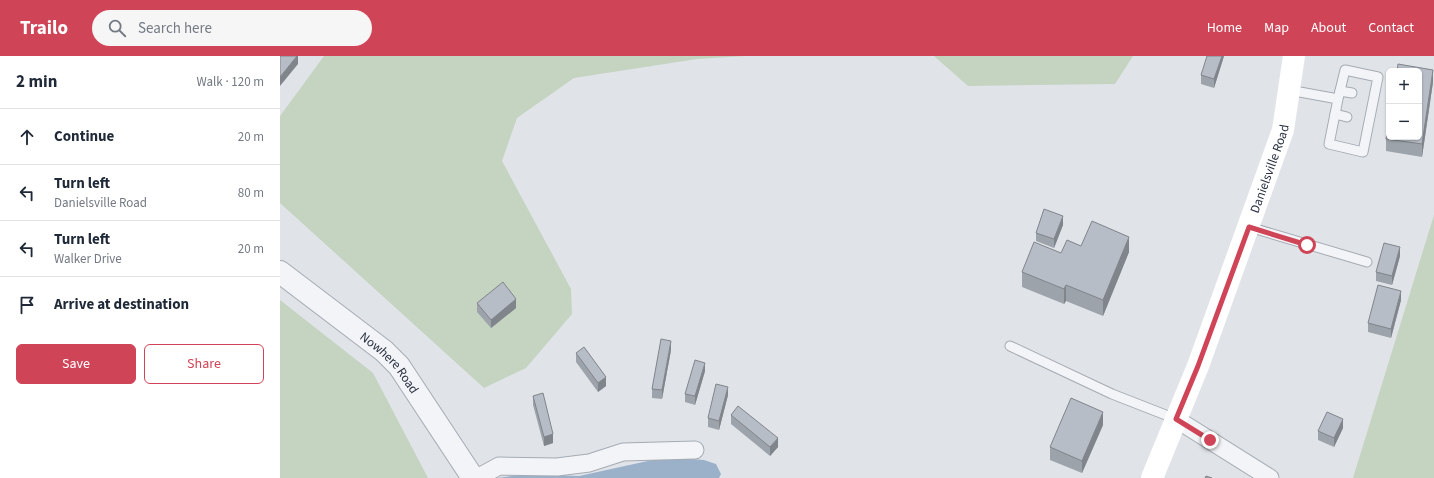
<!DOCTYPE html>
<html lang="en">
<head>
<meta charset="utf-8">
<style>
  :root { --surface:#fff; --page:#f6f6f7; --text:#1f2937; --muted:#747a83; --line:#e0e1e3; --accent:#cf4557 }
  body { margin:0; font-family:"Source Sans 3",sans-serif; background:var(--page); color:var(--text) }
  .controls { position:absolute; right:12px; top:12px; display:grid; overflow:hidden; border-radius:6px; box-shadow:0 1px 3px #0004 }
  .controls button { width:36px; height:36px; display:grid; place-items:center; padding:0; border:0; border-bottom:1px solid var(--line); background:var(--surface); color:var(--text); font:20px sans-serif }
  .stop { position:absolute; width:12px; height:12px; margin:-9px; border:3px solid #cf4557; border-radius:50%; background:#fff }
  .stop.end { background:#cf4557; border-color:#fff; box-shadow:0 1px 4px #0008 }
  .list { margin:0; padding:0; list-style:none }
  h2 { display:flex; justify-content:space-between; align-items:center; height:52px; margin:0; padding:0 16px; font-size:17px }
  h2 small { font-size:13px; font-weight:400; color:var(--muted) }
  .list li { display:grid; grid-template-columns:26px 1fr auto; gap:12px; align-items:center; box-sizing:border-box; height:56px; padding:0 16px; border-top:1px solid var(--line) }
  .list b { display:block; font-size:15px; white-space:nowrap }
  .list p { margin:0; font-size:13px; white-space:nowrap; color:var(--muted) }
  .list em { font-size:13px; font-style:normal; color:var(--muted) }
  .actions { display:flex; gap:8px; padding:12px 16px }
  .actions a { flex:1; padding:9px 0; border:1px solid var(--accent); border-radius:6px; text-align:center; font-size:14px; color:var(--accent) }
  .actions .main { background:var(--accent); color:#fff }
  .icon { flex:none; width:22px; height:22px; fill:none; stroke:currentColor; stroke-width:2; stroke-linecap:round; stroke-linejoin:round }
  .map { position:relative; flex:none; width:1154px; height:422px; overflow:hidden }
  header { display:flex; align-items:center; gap:24px; box-sizing:border-box; height:56px; padding:0 20px; background:var(--accent); color:#fff }
  header strong { font-size:19px }
  nav { display:flex; gap:22px; margin-inline-start:auto; font-size:14px }
  .search { width:280px; height:36px; background:var(--page); display:flex; align-items:center; gap:10px; box-sizing:border-box; padding:0 14px; border-radius:22px; color:var(--muted); font-size:15px }
  main { display:flex }
  aside { flex:1; background:var(--surface) }
  .map>svg:first-child { display:block }
  .green { fill:#c5d3c1 }
  .water { fill:#9bb1c9 }
  .lines { fill:none; stroke-linecap:round; stroke-linejoin:round }
  .service-casing { stroke:#a5abb3; stroke-width:11 }
  .minor-casing { stroke:#a5abb3; stroke-width:19 }
  .tertiary-casing { stroke:#a5abb3; stroke-width:24 }
  .service { stroke:#f3f4f7; stroke-width:9 }
  .minor { stroke:#f3f4f7; stroke-width:17 }
  .tertiary { stroke:#f3f4f7; stroke-width:22 }
  .secondary { stroke:#fff; stroke-width:22 }
  .wall { fill:#9da3aa }
  .shaded-wall { fill:#80848b }
  .building { fill:#b7bdc6; stroke:#80848b }
  .route { stroke:#cf4557; stroke-width:5 }
  .labels { text-anchor:middle; stroke-width:3.5; stroke-linejoin:round; paint-order:stroke }
  .street-label { font-size:13px; fill:#293141; stroke:#f0f3f7 }
</style>
</head>
<body>
<header>
<strong>Trailo</strong>
<div class="search"><svg class="icon" aria-label="search" viewBox="0 0 24 24"><circle cx="10" cy="10" r="6"/><path d="M15 15l6 6"/></svg>Search here</div>
<nav><a>Home</a><a>Map</a><a>About</a><a>Contact</a></nav>
</header>
<main>
<aside>
<h2>2 min<small>Walk · 120 m</small></h2>
<ul class="list">
<li><svg class="icon" aria-label="ahead" viewBox="0 0 24 24"><path d="M12 20V5M6 11l6-6 6 6"/></svg><div><b>Continue</b></div><em>20 m</em></li>
<li><svg class="icon" aria-label="left" viewBox="0 0 24 24"><path d="M17 20v-9H6M10 6l-5 5 5 5"/></svg><div><b>Turn left</b><p>Danielsville Road</p></div><em>80 m</em></li>
<li><svg class="icon" aria-label="left" viewBox="0 0 24 24"><path d="M17 20v-9H6M10 6l-5 5 5 5"/></svg><div><b>Turn left</b><p>Walker Drive</p></div><em>20 m</em></li>
<li><svg class="icon" aria-label="arrive" viewBox="0 0 24 24"><path d="M6 21V4h12l-3 4 3 4H6"/></svg><div><b>Arrive at destination</b></div></li>
</ul>
<div class="actions"><a class="main">Save</a><a>Share</a></div>
</aside>
<div class="map">
<svg width="1154" height="422" viewBox="0 0 1154 422">
  <rect width="100%" height="100%" fill="#e0e4e9"/>
  <g class="green">
    <polygon points="44,0 465,0 417,3 294,22 237,62 222,105 291,233 292,258 246,312 204,332 0,147 0,60"/>
    <polygon points="654,0 853,0 835,28 688,30"/>
    <polygon points="1154,159 1154,422 1073,422"/>
    <polygon points="0,244 93,317 148,422 0,422"/>
  </g>
  <polygon class="water" points="386,401 424,404 436,408 441,418 439,422 217,422 245,418 299,420"/>
  <g class="lines">
    <g class="service-casing">
      <g id="service">
        <polyline points="1009,34 1058,43 1065,14 1098,21 1083,96 1049,88 1058,43"/>
        <polyline points="1060,35 1072,37"/>
        <polyline points="1055,58 1067,61"/>
        <polyline points="969,171 1087,206"/>
        <polyline points="730,290 832,338 896,363"/>
      </g>
    </g>
    <g class="minor-casing">
      <g id="minor">
        <polyline points="896,363 990,422"/>
        <polyline points="197,422 219,410 277,411 309,407 343,396 415,394"/>
      </g>
    </g>
    <g class="tertiary-casing">
      <g id="tertiary">
        <path id="s1" d="M 0,216 L 104,295 L 119,310 L 193,422"/>
      </g>
    </g>
    <use href="#service" class="service"/>
    <use href="#minor" class="minor"/>
    <use href="#tertiary" class="tertiary"/>
    <path class="secondary" id="s2" d="M 872,422 L 918,310 L 1003,74 L 1014,0"/>
  </g>
  <g class="wall">
    <polygon points="944,0 934,32 921,28 921,19"/>
    <polygon points="1153,26 1142,101 1106,95 1106,83"/>
    <polygon points="783,169 774,192 756,185 756,177"/>
    <polygon points="801,190 849,196 823,260 786,245 784,248 742,231 742,216 781,197"/>
    <polygon points="1120,200 1112,229 1096,225 1096,216"/>
    <polygon points="1121,244 1111,282 1088,276 1088,267"/>
    <polygon points="197,247 236,252 211,272 197,256"/>
    <polygon points="391,294 382,343 372,342 372,333"/>
    <polygon points="296,297 326,330 318,336 296,306"/>
    <polygon points="425,315 415,349 405,346 405,338"/>
    <polygon points="448,339 439,374 428,371 428,362"/>
    <polygon points="253,340 273,387 264,390 253,349"/>
    <polygon points="451,359 498,391 490,400 451,368"/>
    <polygon points="823,369 802,417 770,404 770,391"/>
    <polygon points="1063,372 1054,391 1038,384 1038,375"/>
  </g>
  <g class="shaded-wall">
    <polygon points="17,0 18,0 18,8 0,30 0,21"/>
    <polygon points="942,0 944,0 934,32 934,23"/>
    <polygon points="1153,14 1153,26 1142,101 1142,88"/>
    <polygon points="783,160 783,169 774,192 774,183"/>
    <polygon points="849,181 849,196 823,260 823,244"/>
    <polygon points="1120,191 1120,200 1112,229 1112,220"/>
    <polygon points="786,229 786,245 784,248 784,233"/>
    <polygon points="1121,235 1121,244 1111,282 1111,273"/>
    <polygon points="236,243 236,252 211,272 211,264"/>
    <polygon points="391,285 391,294 382,343 382,334"/>
    <polygon points="425,307 425,315 415,349 415,340"/>
    <polygon points="326,321 326,330 318,336 318,327"/>
    <polygon points="448,331 448,339 439,374 439,365"/>
    <polygon points="823,356 823,369 802,417 802,405"/>
    <polygon points="1063,363 1063,372 1054,391 1054,382"/>
    <polygon points="273,378 273,387 264,390 264,381"/>
    <polygon points="498,382 498,391 490,400 490,391"/>
  </g>
  <g class="building">
    <polygon points="0,0 17,0 0,21"/>
    <polygon points="927,0 942,0 934,23 921,19"/>
    <polygon points="1118,8 1153,14 1142,88 1106,83 1109,66 1109,81 1139,81 1139,15 1117,15"/>
    <polygon points="764,153 783,160 774,183 756,177"/>
    <polygon points="812,165 849,181 823,244 786,229 784,233 742,216 754,186 781,197 787,184 801,190"/>
    <polygon points="1104,187 1120,191 1112,220 1096,216"/>
    <polygon points="223,226 236,243 211,264 197,247"/>
    <polygon points="1098,229 1121,235 1111,273 1088,267"/>
    <polygon points="381,283 391,285 382,334 372,333"/>
    <polygon points="304,291 326,321 318,327 296,297"/>
    <polygon points="415,304 425,307 415,340 405,338"/>
    <polygon points="436,328 448,331 439,365 428,362"/>
    <polygon points="263,337 273,378 264,381 253,340"/>
    <polygon points="791,342 823,356 802,405 770,391"/>
    <polygon points="458,350 498,382 490,391 451,359"/>
    <polygon points="1047,356 1063,363 1054,382 1038,375"/>
    <polygon points="926,420 932,422 925,422"/>
  </g>
  <g class="lines">
    <polyline class="route" points="930,384 896,363 918,310 969,171 1027,189"/>
  </g>
  <g class="labels">
    <g class="street-label">
      <text dy="5" stroke="none"><textPath href="#s2" startOffset="331">Danielsville Road</textPath></text>
      <text dy="5" stroke="none"><textPath href="#s1" startOffset="143">Nowhere Road</textPath></text>
    </g>
  </g>
</svg>
<div class="controls">
<button>+</button>
<button>−</button>
</div>
<div class="stop" style="left:1027px;top:189px"></div>
<div class="stop end" style="left:930px;top:384px"></div>
</div>
</main>
</body>
</html>
